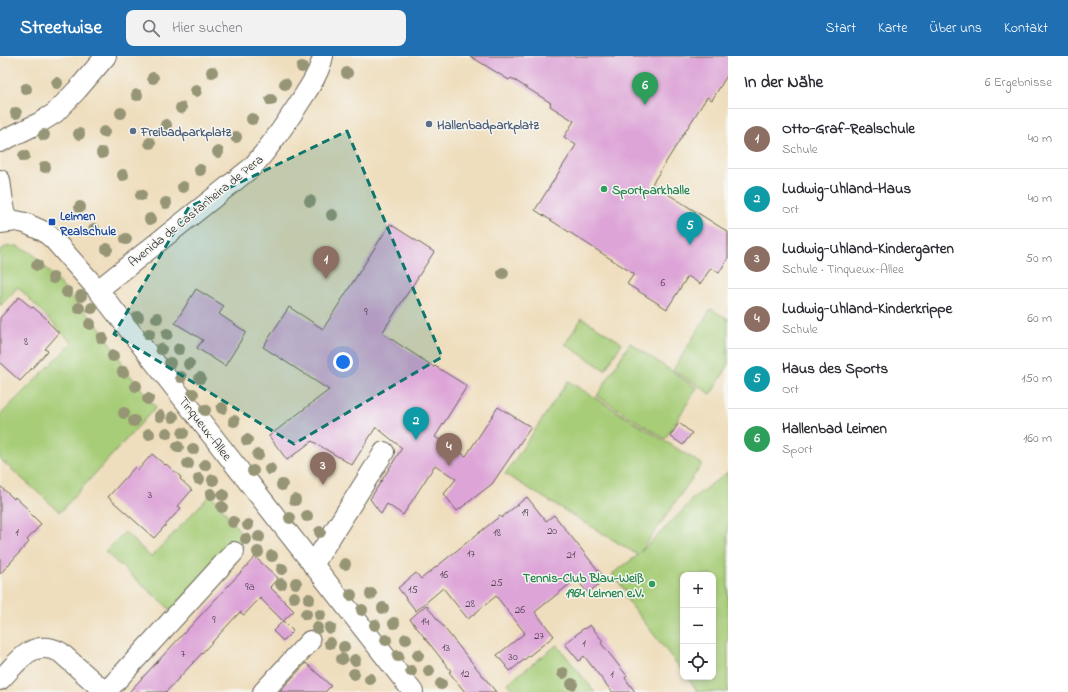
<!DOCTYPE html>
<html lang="de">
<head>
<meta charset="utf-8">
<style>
  :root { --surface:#fff; --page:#f2f2f3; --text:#2b2b33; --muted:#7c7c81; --line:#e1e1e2; --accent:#1f6fb2 }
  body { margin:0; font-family:"Indie Flower",sans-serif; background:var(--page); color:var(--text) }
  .controls { position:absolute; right:12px; bottom:12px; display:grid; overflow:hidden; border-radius:8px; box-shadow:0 2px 6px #0003 }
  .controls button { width:36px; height:36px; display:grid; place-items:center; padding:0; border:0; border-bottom:1px solid var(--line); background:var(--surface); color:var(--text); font:20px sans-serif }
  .you { position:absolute; left:343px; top:306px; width:14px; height:14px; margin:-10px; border:3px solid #fff; border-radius:50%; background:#1a73e8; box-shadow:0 0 0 6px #1a73e833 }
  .badge { display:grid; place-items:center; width:26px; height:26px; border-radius:50%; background:var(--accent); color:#fff; font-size:13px; font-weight:700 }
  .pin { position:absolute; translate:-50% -33px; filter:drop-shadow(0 1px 2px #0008) }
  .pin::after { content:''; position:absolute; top:21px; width:14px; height:12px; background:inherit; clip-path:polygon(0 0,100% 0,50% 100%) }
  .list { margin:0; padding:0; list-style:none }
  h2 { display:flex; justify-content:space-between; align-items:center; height:52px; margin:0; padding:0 16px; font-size:17px }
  h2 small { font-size:13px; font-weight:400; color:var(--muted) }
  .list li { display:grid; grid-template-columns:26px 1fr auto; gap:12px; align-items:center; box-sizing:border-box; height:60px; padding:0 16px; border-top:1px solid var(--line) }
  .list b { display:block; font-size:15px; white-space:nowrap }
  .list p { margin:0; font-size:13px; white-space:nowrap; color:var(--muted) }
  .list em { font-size:13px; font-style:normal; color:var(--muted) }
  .icon { flex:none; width:22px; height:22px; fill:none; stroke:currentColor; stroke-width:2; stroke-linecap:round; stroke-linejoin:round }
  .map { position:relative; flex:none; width:728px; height:636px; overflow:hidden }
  header { display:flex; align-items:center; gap:24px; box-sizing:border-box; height:56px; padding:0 20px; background:var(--accent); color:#fff }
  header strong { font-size:19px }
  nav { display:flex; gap:22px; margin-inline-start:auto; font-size:14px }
  .search { width:280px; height:36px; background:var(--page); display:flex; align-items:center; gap:10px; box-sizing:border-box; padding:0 14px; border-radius:8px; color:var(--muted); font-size:15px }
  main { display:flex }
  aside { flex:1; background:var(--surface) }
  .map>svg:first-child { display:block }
  .green { fill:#a7cd78; stroke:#62744a }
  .building { fill:#dda4d7 }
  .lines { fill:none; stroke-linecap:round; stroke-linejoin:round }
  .minor-casing { stroke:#666054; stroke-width:22 }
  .minor { stroke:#fff; stroke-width:20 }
  .tree { fill:#969576 }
  .marked { fill:#0f766e; fill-opacity:0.2; stroke:#0f766e; stroke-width:3; stroke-dasharray:8 5; stroke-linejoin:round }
  .service-dot { fill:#5c6f8a; stroke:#f6f6f2; stroke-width:1.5 }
  .leisure-dot { fill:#2e9e5b; stroke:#f6f6f2; stroke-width:1.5 }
  .transit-dot { fill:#1a4fb4; stroke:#f6f6f2; stroke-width:1.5 }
  .labels { text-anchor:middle; stroke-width:3; stroke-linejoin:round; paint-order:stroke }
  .number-label { font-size:11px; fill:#4c3e4b }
  .service-label { font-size:13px; font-weight:bold; fill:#4e5e75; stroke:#f6f6f2; text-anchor:start }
  .leisure-label { font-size:13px; font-weight:bold; fill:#27864d; stroke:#f6f6f2; text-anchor:start }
  .street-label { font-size:13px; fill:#1c1c1c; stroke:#f6f6f2 }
  .transit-label { font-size:13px; font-weight:bold; fill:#164399; stroke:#f6f6f2; text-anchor:start }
</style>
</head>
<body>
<header>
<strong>Streetwise</strong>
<div class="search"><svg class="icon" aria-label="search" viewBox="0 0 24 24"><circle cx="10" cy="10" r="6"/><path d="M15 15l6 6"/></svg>Hier suchen</div>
<nav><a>Start</a><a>Karte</a><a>Über uns</a><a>Kontakt</a></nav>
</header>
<main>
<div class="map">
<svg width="728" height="636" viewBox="0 0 728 636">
  <rect width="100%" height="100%" fill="#f6f6f2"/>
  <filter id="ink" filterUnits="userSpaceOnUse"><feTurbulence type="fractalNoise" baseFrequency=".025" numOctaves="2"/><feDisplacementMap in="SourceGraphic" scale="8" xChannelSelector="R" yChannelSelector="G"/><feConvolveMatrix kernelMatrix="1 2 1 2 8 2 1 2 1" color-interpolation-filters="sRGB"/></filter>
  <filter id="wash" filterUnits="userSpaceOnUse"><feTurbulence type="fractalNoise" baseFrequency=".012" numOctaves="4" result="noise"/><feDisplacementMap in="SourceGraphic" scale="16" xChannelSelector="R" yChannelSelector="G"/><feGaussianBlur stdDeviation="0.9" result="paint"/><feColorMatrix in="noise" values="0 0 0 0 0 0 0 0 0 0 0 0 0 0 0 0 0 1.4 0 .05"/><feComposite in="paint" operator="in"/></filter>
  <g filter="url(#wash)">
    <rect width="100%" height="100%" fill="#efdebd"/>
    <g class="green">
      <polygon points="17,190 32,197 101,273 130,319 156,351 60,456 0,403 0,359 72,287 18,231 0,250 0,194 6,191"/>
      <polygon points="711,253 728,263 728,310 711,338 673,314"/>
      <polygon points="582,262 622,287 605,314 565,288"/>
      <polygon points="630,287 697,332 665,383 597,340"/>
      <polygon points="568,325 702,408 640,497 683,454 694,441 728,416 728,636 698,636 687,621 713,621 713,519 683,519 683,616 624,540 627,537 612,518 638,499 505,418"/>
      <polygon points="211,438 246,483 173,556 105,496 125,476 151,501"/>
      <polygon points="557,589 595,636 515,636 508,627"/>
    </g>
    <g id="blocks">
      <g class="building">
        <polygon points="470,0 728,0 728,18 712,44 707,41 652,128 728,176 728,202 719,217 711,212 700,228 688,220 667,253 627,228 634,218 535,154 576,89 564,81 574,65 550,50 551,47 511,22 509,24"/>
        <polygon points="390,168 434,196 382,277 434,311 435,310 467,330 435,381 466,400 498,351 531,371 492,428 457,455 444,438 456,423 435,409 403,459 387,448 381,458 370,443 402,392 376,371 352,409 312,385 287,404 269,380 329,334 263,291 289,251 323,273"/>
        <polygon points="196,233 224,250 219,258 246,276 225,310 197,292 203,284 175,267"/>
        <polygon points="19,241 32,252 33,251 48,264 47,265 59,277 45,293 48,295 20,325 0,307 0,262"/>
        <polygon points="679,367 692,377 683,389 670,380"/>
        <polygon points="152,398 165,409 166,408 181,421 180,423 192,434 178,450 181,452 154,482 108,441 135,411 138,414"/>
        <polygon points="0,430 14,443 15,441 30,455 29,456 41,468 27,484 29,486 0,518"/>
        <polygon points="527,441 546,465 554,459 605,523 588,537 576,523 535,556 554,580 510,615 497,599 525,577 496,540 468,563 443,532 416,555 398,532 416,517 421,523 500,460 501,462"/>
        <polygon points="255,501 278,522 270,531 294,555 283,565 260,542 244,559 240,556 166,636 129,636"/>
        <polygon points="426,549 457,588 496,636 465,636 449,616 451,615 410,563"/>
        <polygon points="283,565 293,575 283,585 273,575"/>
        <polygon points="590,569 603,585 601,587 627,620 625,622 635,636 612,636 584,600 579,605 565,588 584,572 584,573"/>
        <polygon points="306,607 331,630 325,636 279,636"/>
      </g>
    </g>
  </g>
  <g filter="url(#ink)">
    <use href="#blocks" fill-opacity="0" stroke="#666054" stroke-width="1"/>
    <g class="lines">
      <g class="minor-casing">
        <g id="minor">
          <polyline points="0,86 39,67 55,57 77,34 106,0"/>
          <polyline points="0,124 3,146 8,166"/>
          <polyline points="0,167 16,165 25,167 45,176 54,184 98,234 413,636"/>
          <path d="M 98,234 L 251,112 C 269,93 281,74 296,52 C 306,36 319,19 323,0"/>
          <polyline points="313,509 384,396"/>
          <path d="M 0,624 C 18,606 32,582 60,596 L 105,636"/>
          <polyline points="106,636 234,496"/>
          <polyline points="263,636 310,585"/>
        </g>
      </g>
      <use href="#minor" class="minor"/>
    </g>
    <g class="tree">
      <circle cx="302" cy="11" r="6"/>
      <circle cx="212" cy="16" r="6"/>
      <circle cx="347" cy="17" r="6"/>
      <circle cx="153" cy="22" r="6"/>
      <circle cx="57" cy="27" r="6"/>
      <circle cx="285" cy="28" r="6"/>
      <circle cx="26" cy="33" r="6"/>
      <circle cx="196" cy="35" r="6"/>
      <circle cx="137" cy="39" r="6"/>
      <circle cx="271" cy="44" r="6"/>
      <circle cx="181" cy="52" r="6"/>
      <circle cx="16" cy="57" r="6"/>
      <circle cx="121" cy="57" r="6"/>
      <circle cx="252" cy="63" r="6"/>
      <circle cx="166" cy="69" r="6"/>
      <circle cx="104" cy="76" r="6"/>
      <circle cx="79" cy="78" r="6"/>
      <circle cx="44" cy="79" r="6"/>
      <circle cx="236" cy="81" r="6"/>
      <circle cx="150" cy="87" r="6"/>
      <circle cx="218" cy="96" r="6"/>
      <circle cx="102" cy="97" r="6"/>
      <circle cx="24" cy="100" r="6"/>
      <circle cx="45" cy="111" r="6"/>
      <circle cx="200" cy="114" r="6"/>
      <circle cx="123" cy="119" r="6"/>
      <circle cx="183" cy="131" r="6"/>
      <circle cx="141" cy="139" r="6"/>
      <circle cx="310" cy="145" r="6"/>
      <circle cx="166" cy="147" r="6"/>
      <circle cx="80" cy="151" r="6"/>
      <circle cx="332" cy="159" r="6"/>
      <circle cx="150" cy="163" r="6"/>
      <circle cx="94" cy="173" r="6"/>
      <circle cx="126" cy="183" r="6"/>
      <circle cx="107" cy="193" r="6"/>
      <circle cx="37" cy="209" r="6"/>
      <circle cx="503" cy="217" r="6"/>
      <circle cx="53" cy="222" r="6"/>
      <circle cx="67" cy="236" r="6"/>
      <circle cx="81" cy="240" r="6"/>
      <circle cx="79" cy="252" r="6"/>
      <circle cx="92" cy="252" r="6"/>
      <circle cx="138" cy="261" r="6"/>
      <circle cx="157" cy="262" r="6"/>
      <circle cx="90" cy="268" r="6"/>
      <circle cx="149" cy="278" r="6"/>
      <circle cx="167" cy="278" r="6"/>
      <circle cx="102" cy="282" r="6"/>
      <circle cx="161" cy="293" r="6"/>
      <circle cx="179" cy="293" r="6"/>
      <circle cx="113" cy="300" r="6"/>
      <circle cx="170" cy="307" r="6"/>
      <circle cx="189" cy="308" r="6"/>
      <circle cx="123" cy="316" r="6"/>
      <circle cx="181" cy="321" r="6"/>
      <circle cx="200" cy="322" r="6"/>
      <circle cx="136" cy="330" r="6"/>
      <circle cx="193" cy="338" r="6"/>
      <circle cx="148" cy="343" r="6"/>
      <circle cx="222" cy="352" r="6"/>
      <circle cx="205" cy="354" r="6"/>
      <circle cx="124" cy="357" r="6"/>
      <circle cx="160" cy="360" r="6"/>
      <circle cx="173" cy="361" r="6"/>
      <circle cx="134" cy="365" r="6"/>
      <circle cx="234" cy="365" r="6"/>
      <circle cx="167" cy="377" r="6"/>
      <circle cx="183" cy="377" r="6"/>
      <circle cx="149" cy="378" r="6"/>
      <circle cx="247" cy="384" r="6"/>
      <circle cx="178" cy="391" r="6"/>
      <circle cx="193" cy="393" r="6"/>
      <circle cx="258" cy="399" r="6"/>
      <circle cx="188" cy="408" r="6"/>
      <circle cx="205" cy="409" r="6"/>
      <circle cx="270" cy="413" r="6"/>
      <circle cx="253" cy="415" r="6"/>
      <circle cx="199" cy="423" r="6"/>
      <circle cx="213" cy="424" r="6"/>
      <circle cx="282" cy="429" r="6"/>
      <circle cx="211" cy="438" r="6"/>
      <circle cx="223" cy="439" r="6"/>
      <circle cx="295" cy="444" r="6"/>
      <circle cx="222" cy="451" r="6"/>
      <circle cx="307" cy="460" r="6"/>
      <circle cx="290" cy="462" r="6"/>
      <circle cx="233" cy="466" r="6"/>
      <circle cx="248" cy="469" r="6"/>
      <circle cx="320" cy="476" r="6"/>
      <circle cx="259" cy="481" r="6"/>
      <circle cx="246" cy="483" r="6"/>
      <circle cx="258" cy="496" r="6"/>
      <circle cx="272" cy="500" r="6"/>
      <circle cx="345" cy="508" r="6"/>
      <circle cx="282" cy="513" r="6"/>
      <circle cx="296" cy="527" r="6"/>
      <circle cx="281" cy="528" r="6"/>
      <circle cx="371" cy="538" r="6"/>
      <circle cx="351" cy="539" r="6"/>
      <circle cx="294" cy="541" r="6"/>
      <circle cx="309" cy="543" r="6"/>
      <circle cx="383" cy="552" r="6"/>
      <circle cx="362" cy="554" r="6"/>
      <circle cx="306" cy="558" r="6"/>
      <circle cx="320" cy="559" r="6"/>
      <circle cx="394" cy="567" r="6"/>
      <circle cx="375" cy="569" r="6"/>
      <circle cx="317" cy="572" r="6"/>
      <circle cx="330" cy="572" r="6"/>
      <circle cx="406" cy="583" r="6"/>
      <circle cx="386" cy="584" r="6"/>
      <circle cx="330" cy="587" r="6"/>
      <circle cx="344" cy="591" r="6"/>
      <circle cx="418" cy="599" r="6"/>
      <circle cx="398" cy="600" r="6"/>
      <circle cx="342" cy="603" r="6"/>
      <circle cx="355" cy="604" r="6"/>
      <circle cx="411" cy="615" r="6"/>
      <circle cx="429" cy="615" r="6"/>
      <circle cx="563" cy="617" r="6"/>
      <circle cx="354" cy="618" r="6"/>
      <circle cx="370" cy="623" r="6"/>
      <circle cx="441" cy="628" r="6"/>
      <circle cx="572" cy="628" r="6"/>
    </g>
  </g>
  <path class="marked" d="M 347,75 L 442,301 L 294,388 L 114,278 L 189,151 Z"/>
  <g class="service-dot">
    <circle cx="429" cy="68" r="4"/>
    <circle cx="133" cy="75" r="4"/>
  </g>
  <g class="leisure-dot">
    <circle cx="604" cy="133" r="4"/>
    <circle cx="652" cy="528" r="4"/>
  </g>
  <rect class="transit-dot" x="48" y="162" width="8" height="8" rx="2"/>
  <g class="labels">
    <g class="number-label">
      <text x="663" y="230">6</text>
      <text x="366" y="259">9</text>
      <text x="26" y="289">8</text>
      <text x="150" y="442">3</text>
      <text x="525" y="460">19</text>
      <text x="552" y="478">20</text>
      <text x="17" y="480">1</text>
      <text x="497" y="480">18</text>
      <text x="471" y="501">17</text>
      <text x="571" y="502">21</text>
      <text x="444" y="522">16</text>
      <text x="497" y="530">25</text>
      <text x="250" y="534">9a</text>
      <text x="413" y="537">15</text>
      <text x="470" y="551">28</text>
      <text x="520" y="557">26</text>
      <text x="214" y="567">9</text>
      <text x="425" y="569">14</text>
      <text x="539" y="583">27</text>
      <text x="584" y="591">1</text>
      <text x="446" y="595">13</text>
      <text x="183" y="601">7</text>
      <text x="513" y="604">30</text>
      <text x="465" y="621">12</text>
      <text x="612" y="622">1</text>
    </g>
    <g class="service-label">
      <text x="437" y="73">Hallenbadparkplatz</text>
      <text x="141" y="80">Freibadparkplatz</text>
    </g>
    <g class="leisure-label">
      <text x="612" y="138">Sportparkhalle</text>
      <text x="644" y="526" text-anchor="end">Tennis-Club Blau-Weiß<tspan x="644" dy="15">1964 Leimen e.V.</tspan></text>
    </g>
    <g class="street-label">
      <text transform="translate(195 154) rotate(-39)" y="5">Avenida de Castanheira de Pera</text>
      <text transform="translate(206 372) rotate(52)" y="5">Tinqueux-Allee</text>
    </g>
    <g class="transit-label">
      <text x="60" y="164">Leimen<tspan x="60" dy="15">Realschule</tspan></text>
    </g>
  </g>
</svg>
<div class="controls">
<button>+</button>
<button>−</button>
<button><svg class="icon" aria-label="locate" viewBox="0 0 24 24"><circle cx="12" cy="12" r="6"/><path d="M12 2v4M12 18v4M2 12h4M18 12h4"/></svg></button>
</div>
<div class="you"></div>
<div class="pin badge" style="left:326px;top:223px;background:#8d6e63">1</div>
<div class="pin badge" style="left:416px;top:384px;background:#0f9aa8">2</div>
<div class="pin badge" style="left:323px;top:429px;background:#8d6e63">3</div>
<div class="pin badge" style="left:449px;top:410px;background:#8d6e63">4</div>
<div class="pin badge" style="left:690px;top:189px;background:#0f9aa8">5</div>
<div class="pin badge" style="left:645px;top:49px;background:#2e9e5b">6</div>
</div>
<aside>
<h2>In der Nähe<small>6 Ergebnisse</small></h2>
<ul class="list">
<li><span class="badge" style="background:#8d6e63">1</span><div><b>Otto-Graf-Realschule</b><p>Schule</p></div><em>40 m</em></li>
<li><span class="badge" style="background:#0f9aa8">2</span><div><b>Ludwig-Uhland-Haus</b><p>Ort</p></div><em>40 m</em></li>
<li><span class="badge" style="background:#8d6e63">3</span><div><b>Ludwig-Uhland-Kindergarten</b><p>Schule · Tinqueux-Allee</p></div><em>50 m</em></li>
<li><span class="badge" style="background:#8d6e63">4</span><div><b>Ludwig-Uhland-Kinderkrippe</b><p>Schule</p></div><em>60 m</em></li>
<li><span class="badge" style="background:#0f9aa8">5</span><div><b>Haus des Sports</b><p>Ort</p></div><em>150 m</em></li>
<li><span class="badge" style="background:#2e9e5b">6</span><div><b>Hallenbad Leimen</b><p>Sport</p></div><em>160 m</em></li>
</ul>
</aside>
</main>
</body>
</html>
